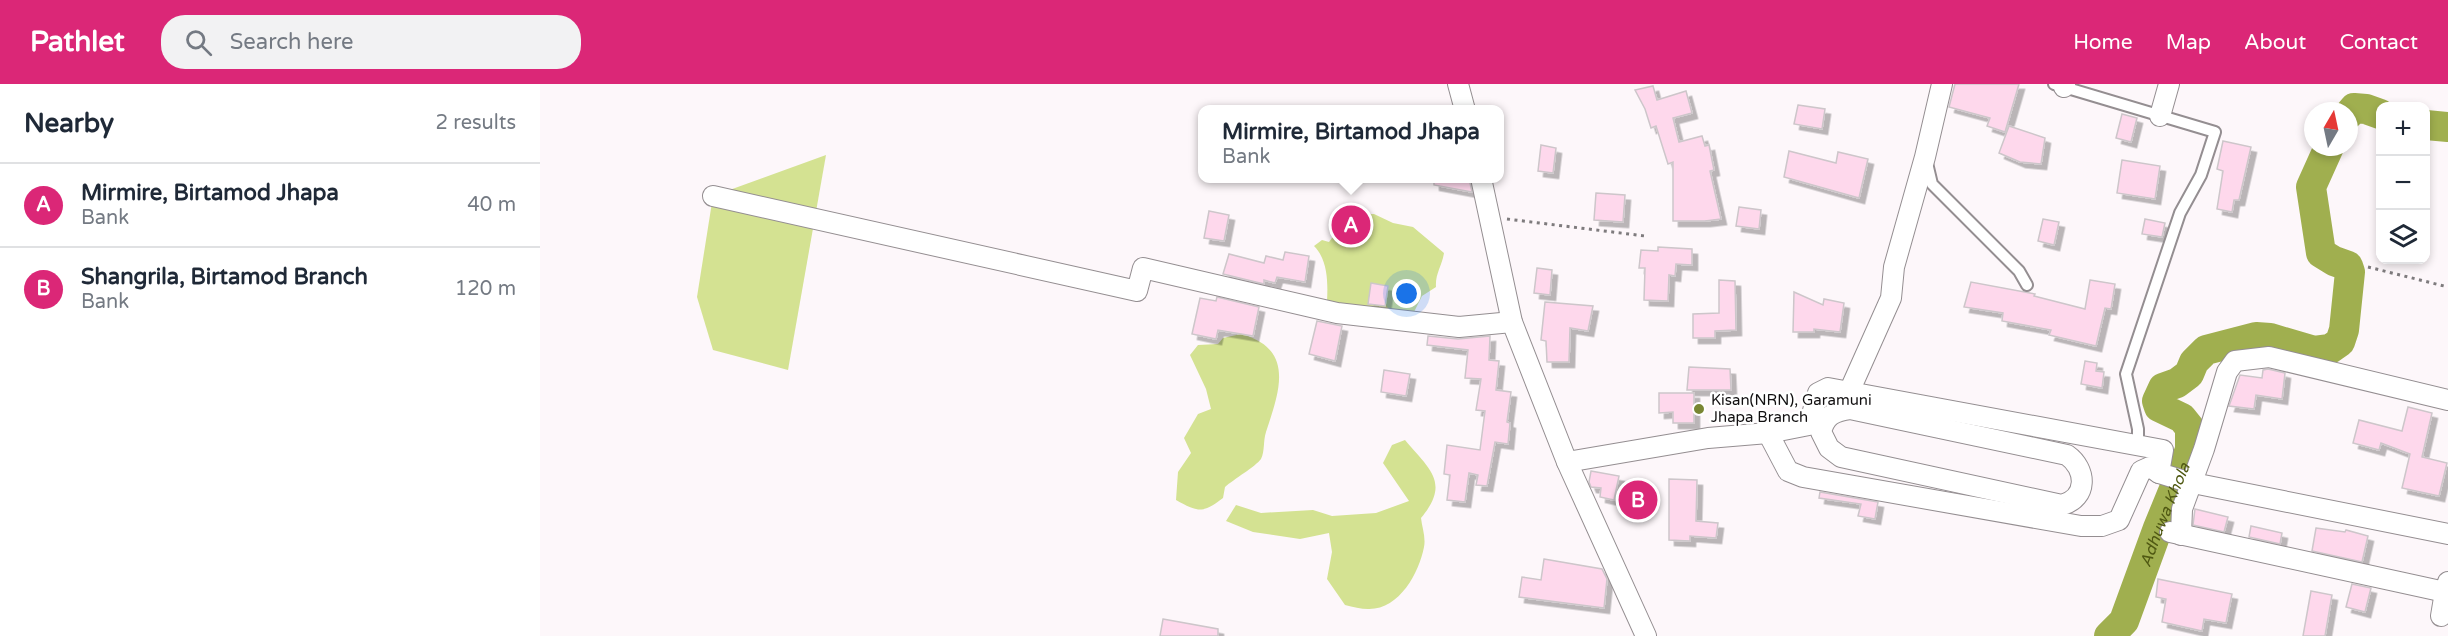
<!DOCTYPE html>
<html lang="en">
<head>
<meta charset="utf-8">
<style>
  :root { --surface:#fff; --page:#f2f2f3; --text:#1f2937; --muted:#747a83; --line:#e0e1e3; --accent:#db2777 }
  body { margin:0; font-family:"Varela Round",sans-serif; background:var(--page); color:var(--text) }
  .controls { position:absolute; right:18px; top:18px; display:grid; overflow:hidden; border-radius:12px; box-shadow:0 3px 9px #0003 }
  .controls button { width:54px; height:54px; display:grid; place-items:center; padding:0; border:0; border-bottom:2px solid var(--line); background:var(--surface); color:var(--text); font:30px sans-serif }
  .compass { position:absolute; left:1764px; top:18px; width:54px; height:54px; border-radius:50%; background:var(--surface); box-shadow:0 3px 9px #0003; rotate:9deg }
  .you { position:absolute; left:867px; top:210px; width:21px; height:21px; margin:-15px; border:4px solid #fff; border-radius:50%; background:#1a73e8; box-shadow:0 0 0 9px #1a73e833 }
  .badge { display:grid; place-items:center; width:39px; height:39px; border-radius:50%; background:var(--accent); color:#fff; font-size:20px; font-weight:700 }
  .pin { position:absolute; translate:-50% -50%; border:3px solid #fff; box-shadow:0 2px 6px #0006 }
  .popup { position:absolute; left:658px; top:21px; width:306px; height:78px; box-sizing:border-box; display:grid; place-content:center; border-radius:12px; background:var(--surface); filter:drop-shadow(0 2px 4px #0005); font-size:20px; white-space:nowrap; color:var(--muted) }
  .popup b { font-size:22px; color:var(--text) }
  .popup::after { content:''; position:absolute; left:50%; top:100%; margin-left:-12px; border:12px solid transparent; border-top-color:var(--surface) }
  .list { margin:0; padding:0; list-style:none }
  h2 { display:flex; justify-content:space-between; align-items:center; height:78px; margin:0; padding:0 24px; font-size:26px }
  h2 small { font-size:20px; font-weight:400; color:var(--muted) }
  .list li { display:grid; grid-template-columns:39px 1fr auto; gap:18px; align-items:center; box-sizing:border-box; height:84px; padding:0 24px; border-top:2px solid var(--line) }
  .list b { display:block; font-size:22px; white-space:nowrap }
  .list p { margin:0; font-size:20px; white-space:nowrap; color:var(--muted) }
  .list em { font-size:20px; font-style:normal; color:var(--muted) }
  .icon { flex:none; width:33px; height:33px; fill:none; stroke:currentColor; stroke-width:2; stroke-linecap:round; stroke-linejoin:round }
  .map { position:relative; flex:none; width:1908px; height:552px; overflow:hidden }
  header { display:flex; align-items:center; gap:36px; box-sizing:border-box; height:84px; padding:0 30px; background:var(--accent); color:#fff }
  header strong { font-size:28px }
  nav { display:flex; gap:33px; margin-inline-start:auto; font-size:21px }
  .search { width:420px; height:54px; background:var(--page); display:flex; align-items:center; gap:15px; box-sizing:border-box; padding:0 21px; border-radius:24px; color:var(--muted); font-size:22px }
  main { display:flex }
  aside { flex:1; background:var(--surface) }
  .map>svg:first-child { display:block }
  .green { fill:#d4e292 }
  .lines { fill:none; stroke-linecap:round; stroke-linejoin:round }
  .river { stroke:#a0af4f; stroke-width:30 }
  .building { fill:#fed8ec; stroke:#cdc6ca; stroke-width:1.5; filter:url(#shadow) }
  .service-casing { stroke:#948e91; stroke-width:14 }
  .minor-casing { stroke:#948e91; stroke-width:22 }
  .path { stroke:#7e7b7d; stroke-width:3; stroke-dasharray:3 4.5; stroke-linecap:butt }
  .service { stroke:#fff; stroke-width:10 }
  .minor { stroke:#fff; stroke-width:20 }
  .poi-dot { fill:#798633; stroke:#fff; stroke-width:2 }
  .labels { text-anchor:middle; stroke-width:5; stroke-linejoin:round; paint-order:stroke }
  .poi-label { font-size:15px; fill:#110f10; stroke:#fff; text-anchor:start }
  .water-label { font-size:16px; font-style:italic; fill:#505913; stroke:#fff }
</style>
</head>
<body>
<header>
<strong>Pathlet</strong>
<div class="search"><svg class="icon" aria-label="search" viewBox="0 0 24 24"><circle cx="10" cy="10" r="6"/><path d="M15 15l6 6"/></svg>Search here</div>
<nav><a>Home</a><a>Map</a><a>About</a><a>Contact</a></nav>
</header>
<main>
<aside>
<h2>Nearby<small>2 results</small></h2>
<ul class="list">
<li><span class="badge">A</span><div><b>Mirmire, Birtamod Jhapa</b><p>Bank</p></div><em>40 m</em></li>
<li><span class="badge">B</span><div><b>Shangrila, Birtamod Branch</b><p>Bank</p></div><em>120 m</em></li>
</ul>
</aside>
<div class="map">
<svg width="1908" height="552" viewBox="0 0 1908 552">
  <defs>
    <filter id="shadow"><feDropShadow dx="5.5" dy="5.5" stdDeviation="0" flood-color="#0004"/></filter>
  </defs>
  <rect width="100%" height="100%" fill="#fdf7fa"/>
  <g class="green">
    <polygon points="286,71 248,286 173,266 157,213 173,112"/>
    <path d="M 834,130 L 853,139 L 873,143 L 904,169 C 902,182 895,190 896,203 L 882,212 L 873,230 L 787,218 C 788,199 788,176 774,162 L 782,156 L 789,158 L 809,131 Z"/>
    <path d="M 701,250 C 756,265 739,308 726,348 C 723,357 725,367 721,375 C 715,383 694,395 685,403 L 683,414 C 662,430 658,428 636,416 L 638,388 L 651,369 L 644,354 L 658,330 L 671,325 L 666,305 L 650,271 L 658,261 L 678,260 L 683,254 Z"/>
    <path d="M 865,356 C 889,385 911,398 881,434 C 882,443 886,454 884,463 C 879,489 859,526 828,525 C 821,525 813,523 805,521 L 787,495 L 792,468 L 789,449 L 760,455 L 713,448 L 686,437 L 696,421 L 721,429 L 773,426 L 792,432 L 836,429 L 869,417 L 843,379 L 852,361 Z"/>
  </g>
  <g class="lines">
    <g class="river">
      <polyline points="1809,30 1814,24 1826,25 1840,30"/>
      <polyline points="1886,41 1908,43"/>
      <path id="s1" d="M 1569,552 L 1584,537 L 1618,444 L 1650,366 L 1650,344 L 1642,334 L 1619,323 L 1617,317 L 1623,304 L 1637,299 L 1649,290 L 1654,278 L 1666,266 L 1716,253 L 1730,254 L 1774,267 L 1790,265 L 1800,258 L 1804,246 L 1810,188 L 1808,182 L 1794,177 L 1781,169 L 1771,103 L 1789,63"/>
    </g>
  </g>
  <g class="building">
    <polygon points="1415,0 1479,0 1465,48 1447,42 1450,34 1409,23"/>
    <polygon points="1113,2 1117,16 1146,7 1152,29 1133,34 1139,58 1162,52 1165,62 1169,61 1174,86 1170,87 1181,135 1165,137 1133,137 1133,78 1128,80 1116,42 1111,44 1105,25 1095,6"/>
    <polygon points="1258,21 1285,25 1282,45 1254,40"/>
    <polygon points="1582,30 1597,34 1591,58 1576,54"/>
    <polygon points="1469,42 1505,54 1501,80 1480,78 1459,69"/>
    <polygon points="1683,57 1711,63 1699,116 1694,116 1692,128 1677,125 1683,87 1677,85"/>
    <polygon points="1001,61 1016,64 1013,89 998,87"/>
    <polygon points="1249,67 1296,79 1298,68 1328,75 1319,114 1244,93"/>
    <polygon points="1582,76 1620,82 1615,115 1577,109"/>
    <polygon points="894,94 929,94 932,108 894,101"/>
    <polygon points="1056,109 1085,111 1083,138 1054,136"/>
    <polygon points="1199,123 1221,126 1219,145 1196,142"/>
    <polygon points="669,127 689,131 684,157 664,154"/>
    <polygon points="1503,135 1519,138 1514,161 1498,157"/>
    <polygon points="1605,135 1625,139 1622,153 1602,150"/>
    <polygon points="1118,163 1152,165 1152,181 1136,180 1135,192 1129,191 1128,217 1104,216 1105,184 1099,184 1101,166 1118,167"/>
    <polygon points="745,168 769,172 765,198 737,193 735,199 724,196 724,200 683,190 689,170 724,179 726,172 743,176"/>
    <polygon points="997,184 1012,186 1010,211 994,209"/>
    <polygon points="1179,196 1195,197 1196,246 1175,247 1175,254 1153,254 1153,230 1179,229"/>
    <polygon points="1550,196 1575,200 1571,225 1565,224 1556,262 1509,251 1511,246 1462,237 1463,229 1424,223 1431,198 1495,210 1494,212 1545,225"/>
    <polygon points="831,199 848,202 845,222 828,220"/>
    <polygon points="1254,208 1283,221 1284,215 1304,219 1300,248 1274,245 1274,248 1253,248"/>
    <polygon points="677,213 719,223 713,252 678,246 676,255 652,250 660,214 676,217"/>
    <polygon points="1005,218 1053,222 1048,247 1030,244 1029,278 1007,278 1006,257 1001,256"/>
    <polygon points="777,237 802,242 795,277 769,270"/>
    <polygon points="888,252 918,255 950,252 949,276 959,277 956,306 971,308 967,338 970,339 968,360 955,358 947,402 936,401 938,391 929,389 925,418 907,416 910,391 904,390 907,361 940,366 945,327 936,326 941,295 925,294 928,266 887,261"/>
    <polygon points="1545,277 1557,279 1556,287 1564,288 1562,304 1541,300"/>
    <polygon points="1149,283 1190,285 1191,306 1147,306"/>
    <polygon points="1728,285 1745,289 1742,315 1716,311 1714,325 1689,322 1700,291 1722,294 1723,286"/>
    <polygon points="844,286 870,290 866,312 841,308"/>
    <polygon points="1119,309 1154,309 1154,339 1133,339 1133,328 1119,329"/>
    <polygon points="1868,323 1892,329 1882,373 1907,379 1899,412 1862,404 1870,370 1841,359 1839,366 1813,359 1819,336 1862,347"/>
    <polygon points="1051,387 1079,392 1074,416 1060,413 1061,404 1051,403 1049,398"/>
    <polygon points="1129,395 1157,396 1156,437 1178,439 1176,454 1150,452 1150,457 1129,456"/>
    <polygon points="1280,408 1338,418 1335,435 1318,432 1321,420 1279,414"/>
    <polygon points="1655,425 1688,433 1684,448 1653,441"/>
    <polygon points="1711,442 1742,449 1740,460 1709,453"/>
    <polygon points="1776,444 1805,448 1806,446 1828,452 1822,478 1772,467"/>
    <polygon points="1004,475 1062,485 1067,495 1064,524 979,513 982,493 1001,496"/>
    <polygon points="1618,495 1692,510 1686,539 1664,535 1662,547 1622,538 1626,515 1616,513"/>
    <polygon points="1812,500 1831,504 1825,528 1806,523"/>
    <polygon points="1771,507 1792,511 1785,552 1763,552"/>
    <polygon points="623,535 678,545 678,552 620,552"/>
  </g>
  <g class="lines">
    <g class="service-casing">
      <g id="service">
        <polyline points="1514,0 1675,48 1661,91 1640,129 1586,290 1598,345 1598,362"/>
        <polyline points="1387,79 1392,100 1479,187 1487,201"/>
      </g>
    </g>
    <g class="minor-casing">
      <g id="minor">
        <polyline points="918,0 925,26"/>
        <polyline points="1524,3 1525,0"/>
        <polyline points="1620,32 1629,0"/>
        <polyline points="941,94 972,238 1027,378 1106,552"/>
        <polyline points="173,112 597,207 603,184 797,229 919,243 972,238"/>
        <polyline points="1309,308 1351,214 1354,183 1385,73 1402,0"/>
        <path d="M 1310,325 L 1527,371 C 1547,385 1548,414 1522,421 L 1301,373 L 1289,364 L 1281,348 C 1285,332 1294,327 1310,325 Z"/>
        <polyline points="1228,349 1248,387 1263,393 1541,442 1562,442 1579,436 1601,387 1610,383 1619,389"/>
        <polyline points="1027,378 1168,354 1228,349 1269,341 1278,309 1288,304 1623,366 1619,389 1648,398 1908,450"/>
        <polyline points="1630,448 1905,508 1908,498"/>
        <polyline points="1641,451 1642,425 1664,365 1687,288 1695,277 1729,273 1908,316"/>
        <polyline points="1901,532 1905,508"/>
      </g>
    </g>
    <g class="path">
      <polyline points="967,135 1105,152"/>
      <polyline points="1828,183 1908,203"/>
    </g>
    <use href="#service" class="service"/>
    <use href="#minor" class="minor"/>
  </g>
  <circle class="poi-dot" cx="1159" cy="325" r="6"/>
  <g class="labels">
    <g class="poi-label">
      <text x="1171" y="321">Kisan(NRN), Garamuni<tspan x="1171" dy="17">Jhapa Branch</tspan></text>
    </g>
    <g class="water-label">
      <text dy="6" stroke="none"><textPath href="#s1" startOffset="135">Adhuwa Khola</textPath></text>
    </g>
  </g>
</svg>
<div class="controls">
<button>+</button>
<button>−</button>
<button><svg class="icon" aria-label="layers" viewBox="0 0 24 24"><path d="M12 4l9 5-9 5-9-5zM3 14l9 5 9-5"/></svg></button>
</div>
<svg class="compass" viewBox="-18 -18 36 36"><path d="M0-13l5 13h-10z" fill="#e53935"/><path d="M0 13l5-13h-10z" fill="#747a83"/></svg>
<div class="you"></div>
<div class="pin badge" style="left:811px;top:141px">A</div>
<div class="popup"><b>Mirmire, Birtamod Jhapa</b>Bank</div>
<div class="pin badge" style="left:1098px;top:416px">B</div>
</div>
</main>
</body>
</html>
